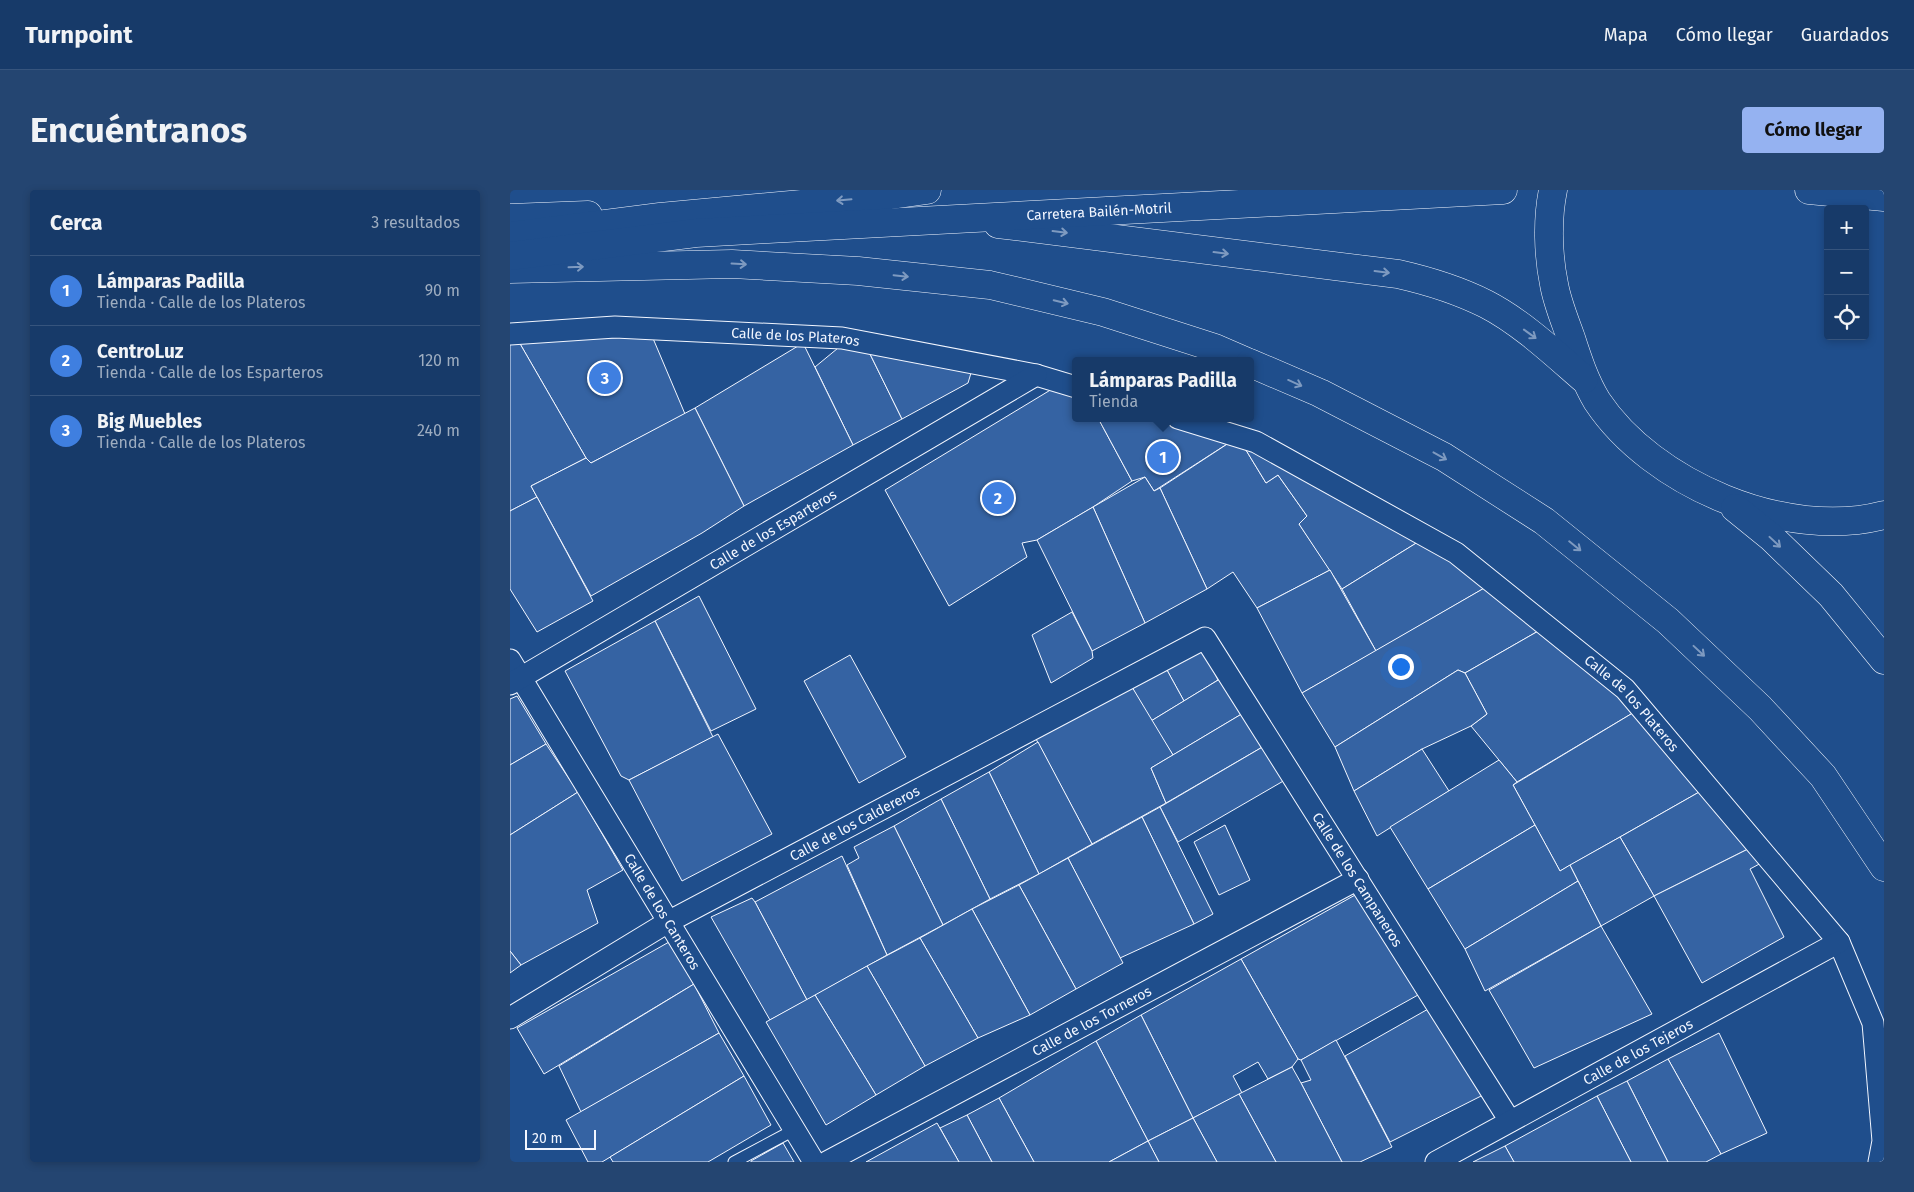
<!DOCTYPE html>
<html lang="es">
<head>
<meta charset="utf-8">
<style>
  :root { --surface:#173a69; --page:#244571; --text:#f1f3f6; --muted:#9eadc0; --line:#36547d; --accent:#95b2f1 }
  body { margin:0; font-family:"Fira Sans",sans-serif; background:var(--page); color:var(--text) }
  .controls { position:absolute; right:15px; top:15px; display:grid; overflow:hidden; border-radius:5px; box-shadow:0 2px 8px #0003 }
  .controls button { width:45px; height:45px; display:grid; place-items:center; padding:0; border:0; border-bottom:1px solid var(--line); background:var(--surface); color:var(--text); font:25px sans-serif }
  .scale { position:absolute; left:15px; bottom:12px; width:71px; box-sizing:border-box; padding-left:5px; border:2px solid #f2f6ff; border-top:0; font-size:14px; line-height:18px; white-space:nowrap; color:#f2f6ff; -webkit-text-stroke:4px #1f4e8c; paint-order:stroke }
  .you { position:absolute; left:890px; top:476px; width:18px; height:18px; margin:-12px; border:4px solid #fff; border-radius:50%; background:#1a73e8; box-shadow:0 0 0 8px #1a73e833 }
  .badge { display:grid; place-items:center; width:32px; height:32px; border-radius:50%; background:var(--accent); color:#fff; font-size:16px; font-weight:700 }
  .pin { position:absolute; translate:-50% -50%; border:2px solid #fff; box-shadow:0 1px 5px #0006 }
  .popup { position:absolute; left:562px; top:167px; width:182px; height:65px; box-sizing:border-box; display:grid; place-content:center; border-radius:5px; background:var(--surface); filter:drop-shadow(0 1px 4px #0005); font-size:16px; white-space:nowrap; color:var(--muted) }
  .popup b { font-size:19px; color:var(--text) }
  .popup::after { content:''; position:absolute; left:50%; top:100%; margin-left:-10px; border:10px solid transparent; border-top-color:var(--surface) }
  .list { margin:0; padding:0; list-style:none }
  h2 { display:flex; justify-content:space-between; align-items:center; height:65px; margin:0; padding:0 20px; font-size:21px }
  h2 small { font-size:16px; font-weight:400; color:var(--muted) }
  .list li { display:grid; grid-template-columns:32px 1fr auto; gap:15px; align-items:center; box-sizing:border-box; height:70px; padding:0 20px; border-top:1px solid var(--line) }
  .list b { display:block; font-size:19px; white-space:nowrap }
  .list p { margin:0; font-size:16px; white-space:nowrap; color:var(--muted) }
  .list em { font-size:16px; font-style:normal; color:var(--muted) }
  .icon { flex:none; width:28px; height:28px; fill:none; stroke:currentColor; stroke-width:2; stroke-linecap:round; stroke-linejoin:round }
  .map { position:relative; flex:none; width:1374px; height:972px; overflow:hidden; border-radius:5px }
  header { display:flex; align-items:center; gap:30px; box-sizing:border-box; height:70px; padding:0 25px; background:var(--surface); border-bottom:1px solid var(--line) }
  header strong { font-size:24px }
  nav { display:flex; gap:28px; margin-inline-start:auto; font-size:18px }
  .intro { display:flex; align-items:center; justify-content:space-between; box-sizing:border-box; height:120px; padding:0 30px }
  h1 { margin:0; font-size:35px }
  .button { padding:12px 22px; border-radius:5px; background:var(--accent); color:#111; font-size:18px; font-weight:700 }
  main { display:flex; gap:30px; padding:0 30px }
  aside { flex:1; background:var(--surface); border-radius:5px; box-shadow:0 2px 8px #0003 }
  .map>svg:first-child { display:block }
  .building { fill:#3563a3; stroke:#f2f6ff }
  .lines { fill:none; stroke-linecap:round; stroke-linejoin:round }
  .service-casing { stroke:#f2f6ff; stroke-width:13 }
  .minor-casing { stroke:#f2f6ff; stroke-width:23 }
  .tertiary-casing { stroke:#f2f6ff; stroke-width:29 }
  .primary-casing { stroke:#f2f6ff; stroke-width:29 }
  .trunk-casing { stroke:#f2f6ff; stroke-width:29 }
  .service { stroke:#1f4e8c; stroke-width:11 }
  .minor { stroke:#1f4e8c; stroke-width:21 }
  .tertiary { stroke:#1f4e8c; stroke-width:28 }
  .primary { stroke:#1f4e8c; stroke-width:28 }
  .trunk { stroke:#1f4e8c; stroke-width:28 }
  .oneway { stroke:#7e9ac0 }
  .labels { text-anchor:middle; stroke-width:4; stroke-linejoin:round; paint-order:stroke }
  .street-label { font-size:14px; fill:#f2f6ff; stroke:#1f4e8c }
</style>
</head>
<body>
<header>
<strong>Turnpoint</strong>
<nav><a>Mapa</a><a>Cómo llegar</a><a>Guardados</a></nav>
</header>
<div class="intro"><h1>Encuéntranos</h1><a class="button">Cómo llegar</a></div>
<main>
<aside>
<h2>Cerca<small>3 resultados</small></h2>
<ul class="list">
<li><span class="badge" style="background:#3f7fe0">1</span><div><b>Lámparas Padilla</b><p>Tienda · Calle de los Plateros</p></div><em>90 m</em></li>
<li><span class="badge" style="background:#3f7fe0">2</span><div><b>CentroLuz</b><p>Tienda · Calle de los Esparteros</p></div><em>120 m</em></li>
<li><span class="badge" style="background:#3f7fe0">3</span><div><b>Big Muebles</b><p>Tienda · Calle de los Plateros</p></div><em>240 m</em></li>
</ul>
</aside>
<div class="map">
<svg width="1374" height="972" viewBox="0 0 1374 972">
  <rect width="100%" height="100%" fill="#1f4e8c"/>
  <g class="building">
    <polygon points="142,146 175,224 81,273 76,268 9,152"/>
    <polygon points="339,149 359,162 392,229 343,255 305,177"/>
    <polygon points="9,152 76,268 21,296 27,307 0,321 0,153"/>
    <polygon points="293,153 343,255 234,316 185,218"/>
    <polygon points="359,162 464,173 458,193 392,229"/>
    <polygon points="552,193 566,197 566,228 588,228 622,291 583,317 527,350 512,353 517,367 439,416 375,300"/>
    <polygon points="185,218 234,316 192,343 81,406 21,296 76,268 81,273"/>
    <polygon points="588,228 668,228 728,247 644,301 635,287 622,291"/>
    <polygon points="728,247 756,293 768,285 797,326 789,334 820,380 747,418 723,382 697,399 650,298"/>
    <polygon points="728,247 916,347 832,399 789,334 797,326 768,285 756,293"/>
    <polygon points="635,287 644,301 650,298 697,399 635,433 583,317"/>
    <polygon points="27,307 83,411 27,442 0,399 0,321"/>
    <polygon points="583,317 635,433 582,461 527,350"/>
    <polygon points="916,347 983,393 866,461 832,399"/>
    <polygon points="820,380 866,461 792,503 747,418"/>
    <polygon points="983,393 1037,436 955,483 948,480 825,557 792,503"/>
    <polygon points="189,406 246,519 201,541 145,431"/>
    <polygon points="562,422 582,461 583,468 541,493 522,445"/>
    <polygon points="145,431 203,547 119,590 111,586 55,481"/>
    <polygon points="1037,436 1131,518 1007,592 961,536 977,524 955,483"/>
    <polygon points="689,451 708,490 674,511 652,471"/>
    <polygon points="340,465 396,567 349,593 294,491"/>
    <polygon points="652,471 674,511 641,531 617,489"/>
    <polygon points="948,480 955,483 977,524 961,536 912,559 844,601 825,557"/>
    <polygon points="718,484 740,519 663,565 641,531"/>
    <polygon points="622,497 663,565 641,578 656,613 582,654 526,549"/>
    <polygon points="7,506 36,554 0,575 0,509"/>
    <polygon points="1131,518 1198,597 1050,681 1003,595"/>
    <polygon points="740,519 761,552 656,613 641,578"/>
    <polygon points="208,544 262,644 172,691 119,590"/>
    <polygon points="528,552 582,654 529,684 479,582"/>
    <polygon points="761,552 782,586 668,652 650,617"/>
    <polygon points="36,554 68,602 0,645 0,575"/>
    <polygon points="912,559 939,601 867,646 844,601"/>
    <polygon points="989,570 1007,592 1003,595 1025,635 918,699 880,637"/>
    <polygon points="479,582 529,684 480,709 431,609"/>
    <polygon points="1198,597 1242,657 1144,706 1110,647"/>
    <polygon points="68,602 113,680 77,700 88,733 11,775 0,761 0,645"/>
    <polygon points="431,609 480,709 433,735 384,636"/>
    <polygon points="650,617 703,724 684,734 632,627"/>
    <polygon points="632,627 684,734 610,768 558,668"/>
    <polygon points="715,635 740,690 709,705 684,652"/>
    <polygon points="1025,635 1050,681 1060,675 1068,691 955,759 918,699"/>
    <polygon points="384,636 433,735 377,765 337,675 349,668 344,657"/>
    <polygon points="1110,647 1144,706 1091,736 1060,675"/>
    <polygon points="1242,657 1255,671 1240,679 1274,747 1192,793 1144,706"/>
    <polygon points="332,666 377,765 297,810 245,712"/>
    <polygon points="558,668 613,773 566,799 509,695"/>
    <polygon points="1068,691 1091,736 975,801 955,759"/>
    <polygon points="509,695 566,799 520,825 462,719"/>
    <polygon points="854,700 917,800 791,870 788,869 731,769"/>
    <polygon points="242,708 245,712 297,810 260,830 201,727"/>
    <polygon points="462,719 520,825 468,848 410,748"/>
    <polygon points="1091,736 1142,824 1024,878 979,800"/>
    <polygon points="410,748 468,848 415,876 357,776"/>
    <polygon points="159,752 184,794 34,884 7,838"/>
    <polygon points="0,761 11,775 0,783"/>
    <polygon points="731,769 788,869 782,877 758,889 748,872 723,886 732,903 683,928 631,825"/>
    <polygon points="357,776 415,876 366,905 305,805"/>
    <polygon points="184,794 209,843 71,922 49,876"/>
    <polygon points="305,805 366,905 316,935 256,832"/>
    <polygon points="927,814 981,901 880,952 835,866"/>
    <polygon points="631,825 683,928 638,951 586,851"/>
    <polygon points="209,843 234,886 92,972 78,972 56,930"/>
    <polygon points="1209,843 1257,943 1211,964 1158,869"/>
    <polygon points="826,850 882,957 850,972 832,972 791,893 801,890 791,870"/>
    <polygon points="586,851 638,951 599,972 524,972 489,908"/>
    <polygon points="1158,869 1211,964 1196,972 1158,972 1117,891"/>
    <polygon points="782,877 791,893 832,972 766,972 729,904"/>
    <polygon points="234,886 261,935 198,972 103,972 100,967"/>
    <polygon points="1117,891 1158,972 1121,972 1087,906"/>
    <polygon points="729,904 766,972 707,972 683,928"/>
    <polygon points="1087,906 1121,972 1004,972 995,956"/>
    <polygon points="489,908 524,972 482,972 457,925"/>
    <polygon points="457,925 482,972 449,972 430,938"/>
    <polygon points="683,928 707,972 649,972 638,951"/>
    <polygon points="427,933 449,972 356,972"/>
    <polygon points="638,951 649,972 599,972"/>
    <polygon points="273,953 284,972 241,972 241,971"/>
    <polygon points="995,956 1004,972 963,972"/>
  </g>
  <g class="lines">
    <g class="service-casing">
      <polyline id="service" points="224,972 284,940"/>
    </g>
    <g class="minor-casing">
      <g id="minor">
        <path id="s1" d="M 0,144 L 105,137 L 332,148 L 526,185 L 566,197"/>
        <path id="s2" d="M 668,228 L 746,252 L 946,363 L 1115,499 L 1329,752 L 1363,833 L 1373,951 L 1369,972"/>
        <path id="s3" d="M 0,470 L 304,972"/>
        <path id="s4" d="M 0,494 L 526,185"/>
        <path id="s5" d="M 0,828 L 158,732 L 695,448 L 1000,931"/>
        <path id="s6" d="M 317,972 L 848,689"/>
        <path id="s7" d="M 926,972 L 1329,752"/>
      </g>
    </g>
    <g class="tertiary-casing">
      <polyline id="tertiary" points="0,28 78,25"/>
    </g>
    <g class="primary-casing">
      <g id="primary">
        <path d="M 1043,0 C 1037,29 1038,65 1044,94 C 1047,112 1055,131 1061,148 C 1068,170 1075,191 1087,211 C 1142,294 1276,351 1374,325"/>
        <path d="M 488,34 L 888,84 C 919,91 948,100 976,114 C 1011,132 1044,163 1074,189"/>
        <polyline points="0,46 150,27 367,7 417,0"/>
        <polyline points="0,79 222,74 348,81 480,95 593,122 705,158 735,171"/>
        <polyline points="740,173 810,203 934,267 1034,331 1158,431 1250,518 1313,586 1374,677"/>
        <polyline points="1225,318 1262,348 1321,405 1374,470"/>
      </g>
    </g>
    <g class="trunk-casing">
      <g id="trunk">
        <polyline points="1299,0 1374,7"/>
        <path id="s8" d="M 0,66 L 186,43 L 258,39 L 993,0"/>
      </g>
    </g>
    <use href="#service" class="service"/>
    <use href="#minor" class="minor"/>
    <use href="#tertiary" class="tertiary"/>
    <use href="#primary" class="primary"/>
    <use href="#trunk" class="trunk"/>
  </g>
  <defs><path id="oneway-shaft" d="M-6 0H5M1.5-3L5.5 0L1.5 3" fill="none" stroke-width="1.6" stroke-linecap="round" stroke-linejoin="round" transform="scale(1.25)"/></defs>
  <g class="oneway">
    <use href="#oneway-shaft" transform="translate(334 10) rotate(175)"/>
    <use href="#oneway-shaft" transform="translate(550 42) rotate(7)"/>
    <use href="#oneway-shaft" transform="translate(711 63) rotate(7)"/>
    <use href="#oneway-shaft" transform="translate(229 74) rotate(3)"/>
    <use href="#oneway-shaft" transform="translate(66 77) rotate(-2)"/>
    <use href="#oneway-shaft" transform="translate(872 82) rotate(7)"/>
    <use href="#oneway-shaft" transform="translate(391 86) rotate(6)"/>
    <use href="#oneway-shaft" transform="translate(551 112) rotate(13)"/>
    <use href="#oneway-shaft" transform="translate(1020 144) rotate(36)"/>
    <use href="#oneway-shaft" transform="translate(785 193) rotate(24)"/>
    <use href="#oneway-shaft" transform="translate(930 266) rotate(29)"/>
    <use href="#oneway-shaft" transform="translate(1265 352) rotate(43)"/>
    <use href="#oneway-shaft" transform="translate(1065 356) rotate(39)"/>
    <use href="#oneway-shaft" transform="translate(1189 461) rotate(43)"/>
  </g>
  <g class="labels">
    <g class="street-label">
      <text dy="5" stroke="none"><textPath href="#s8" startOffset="591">Carretera Bailén-Motril</textPath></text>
      <text dy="5" stroke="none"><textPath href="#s1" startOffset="286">Calle de los Plateros</textPath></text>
      <text dy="5" stroke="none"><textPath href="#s4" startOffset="305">Calle de los Esparteros</textPath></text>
      <text dy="5" stroke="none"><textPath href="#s2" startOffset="542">Calle de los Plateros</textPath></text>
      <text dy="5" stroke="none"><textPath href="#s5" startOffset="396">Calle de los Caldereros</textPath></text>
      <text dy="5" stroke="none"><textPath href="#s5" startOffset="1078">Calle de los Campaneros</textPath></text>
      <text dy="5" stroke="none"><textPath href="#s3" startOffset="294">Calle de los Canteros</textPath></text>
      <text dy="5" stroke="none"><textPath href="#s6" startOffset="300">Calle de los Torneros</textPath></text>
      <text dy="5" stroke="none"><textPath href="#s7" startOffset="230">Calle de los Tejeros</textPath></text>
    </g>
  </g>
</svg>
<div class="controls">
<button>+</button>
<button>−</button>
<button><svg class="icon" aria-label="locate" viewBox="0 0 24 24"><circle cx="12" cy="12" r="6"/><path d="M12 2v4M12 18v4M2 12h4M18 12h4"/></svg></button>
</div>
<div class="scale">20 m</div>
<div class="you"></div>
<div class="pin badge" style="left:653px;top:267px;background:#3f7fe0">1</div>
<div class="popup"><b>Lámparas Padilla</b>Tienda</div>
<div class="pin badge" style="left:488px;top:308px;background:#3f7fe0">2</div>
<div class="pin badge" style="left:95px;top:188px;background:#3f7fe0">3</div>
</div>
</main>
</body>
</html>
